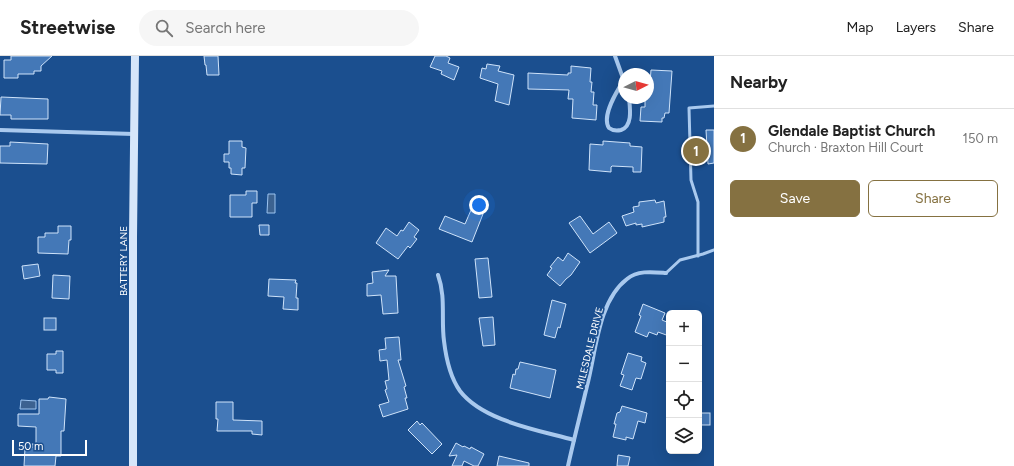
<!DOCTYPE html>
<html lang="en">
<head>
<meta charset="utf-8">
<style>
  :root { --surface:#fff; --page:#f6f6f6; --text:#222; --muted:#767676; --line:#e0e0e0; --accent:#857141 }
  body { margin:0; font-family:Figtree,sans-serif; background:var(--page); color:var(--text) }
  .controls { position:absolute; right:12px; bottom:12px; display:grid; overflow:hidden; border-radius:6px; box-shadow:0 4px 16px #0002 }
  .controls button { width:36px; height:36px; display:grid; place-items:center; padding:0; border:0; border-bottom:1px solid var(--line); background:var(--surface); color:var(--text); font:20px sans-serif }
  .compass { position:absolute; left:618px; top:12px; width:36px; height:36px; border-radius:50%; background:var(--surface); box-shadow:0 4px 16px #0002; rotate:84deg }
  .scale { position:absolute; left:12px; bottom:10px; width:75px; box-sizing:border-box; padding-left:4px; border:2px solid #fff; border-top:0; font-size:11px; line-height:14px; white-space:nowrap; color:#fff; -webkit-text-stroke:3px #1b4f8f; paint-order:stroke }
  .you { position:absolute; left:479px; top:149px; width:14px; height:14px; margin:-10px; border:3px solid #fff; border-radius:50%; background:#1a73e8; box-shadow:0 0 0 6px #1a73e833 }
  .badge { display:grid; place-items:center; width:26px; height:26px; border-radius:50%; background:var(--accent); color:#fff; font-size:13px; font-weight:700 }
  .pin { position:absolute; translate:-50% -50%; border:2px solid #fff; box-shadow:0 1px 4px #0006 }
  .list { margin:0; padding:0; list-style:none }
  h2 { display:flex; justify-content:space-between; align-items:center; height:52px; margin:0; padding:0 16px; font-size:17px }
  h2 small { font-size:13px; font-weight:400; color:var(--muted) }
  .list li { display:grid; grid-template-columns:26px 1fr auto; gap:12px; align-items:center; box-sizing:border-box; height:60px; padding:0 16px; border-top:1px solid var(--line) }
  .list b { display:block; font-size:15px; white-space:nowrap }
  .list p { margin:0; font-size:13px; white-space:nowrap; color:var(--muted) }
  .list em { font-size:13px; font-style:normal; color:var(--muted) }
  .actions { display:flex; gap:8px; padding:12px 16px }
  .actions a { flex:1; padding:9px 0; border:1px solid var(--accent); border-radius:6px; text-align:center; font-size:14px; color:var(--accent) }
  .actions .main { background:var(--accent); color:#fff }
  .icon { flex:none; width:22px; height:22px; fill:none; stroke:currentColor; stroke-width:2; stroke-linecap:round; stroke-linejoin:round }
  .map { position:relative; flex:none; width:714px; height:410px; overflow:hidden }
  header { display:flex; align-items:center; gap:24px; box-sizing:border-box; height:56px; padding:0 20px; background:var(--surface); border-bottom:1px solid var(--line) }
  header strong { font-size:19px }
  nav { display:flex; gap:22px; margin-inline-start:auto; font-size:14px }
  .search { width:280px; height:36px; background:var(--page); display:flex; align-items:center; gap:10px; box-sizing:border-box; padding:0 14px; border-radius:22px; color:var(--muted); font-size:15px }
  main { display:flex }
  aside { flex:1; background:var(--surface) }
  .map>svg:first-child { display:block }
  .water { fill:#3c6290; stroke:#9cc4f0 }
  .building { fill:#4478b7; stroke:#cfe3fa }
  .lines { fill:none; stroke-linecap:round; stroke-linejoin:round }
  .lane { stroke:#a9c9ee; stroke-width:3 }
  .street { stroke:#a9c9ee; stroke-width:4 }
  .secondary { stroke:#d6e6fa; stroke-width:8 }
  .labels { text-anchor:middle; stroke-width:3.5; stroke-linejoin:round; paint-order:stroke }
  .street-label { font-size:10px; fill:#fff; stroke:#1b4f8f }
</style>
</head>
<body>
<header>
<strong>Streetwise</strong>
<div class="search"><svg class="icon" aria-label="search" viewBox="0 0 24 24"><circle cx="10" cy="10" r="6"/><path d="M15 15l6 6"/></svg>Search here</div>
<nav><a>Map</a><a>Layers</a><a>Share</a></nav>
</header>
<main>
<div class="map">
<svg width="714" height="410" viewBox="0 0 714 410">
  <rect width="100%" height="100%" fill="#1b4f8f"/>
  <g class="water">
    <polygon points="268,138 275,138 275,157 267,157"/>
    <polygon points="21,344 36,345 36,353 20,353"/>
  </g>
  <g class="building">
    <polygon points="11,0 52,0 41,10 41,15 34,15 34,18 18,18 18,22 4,22 4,4 11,4"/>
    <polygon points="204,0 218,0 219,19 207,19 206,9 205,9"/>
    <polygon points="435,0 446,0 450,2 448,7 459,11 454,24 441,18 442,15 430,11"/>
    <polygon points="487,8 500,10 498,15 514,19 509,49 495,45 498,28 480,22 482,12 486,13"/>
    <polygon points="571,10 591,12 590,26 592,26 591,36 594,36 593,49 597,49 596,64 572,62 573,43 568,43 569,34 528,33 528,17 568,19 568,17 571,17"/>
    <polygon points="651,14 672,15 669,57 665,57 664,62 662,62 662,66 640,65 641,51 645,51 645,42 648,42 648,39 649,39"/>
    <polygon points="1,41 48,43 48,63 11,63 11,59 0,59"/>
    <polygon points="706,74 714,74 714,107 708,108"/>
    <polygon points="229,85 242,85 242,91 246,92 245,112 242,112 242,119 231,118 231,112 229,112 229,106 224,106 224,98 229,98"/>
    <polygon points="603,85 630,87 630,90 642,91 641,116 633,116 633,111 612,110 611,111 611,116 589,114 590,88 603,89"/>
    <polygon points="10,86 48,88 47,108 0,107 0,90 10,90"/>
    <polygon points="246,135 257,135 257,147 252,147 252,161 230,161 230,139 246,139"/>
    <polygon points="655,144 656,147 664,145 666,161 664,161 664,166 642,171 642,168 636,169 636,167 626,170 622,160 634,156 633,151 639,150 639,146"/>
    <polygon points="471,154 483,158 472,186 439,173 445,160 465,168"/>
    <polygon points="580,160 593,178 609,166 617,177 590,197 569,167"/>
    <polygon points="409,166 419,174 414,181 417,183 410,192 408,190 398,203 376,187 386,172 397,180 401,174 403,175"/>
    <polygon points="259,169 269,169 269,179 260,179"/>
    <polygon points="58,170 71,170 71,184 69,184 68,198 38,197 38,181 45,181 45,177 58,177"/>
    <polygon points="568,197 580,206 571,219 566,223 560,230 547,219 552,212 550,211 558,201 563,205"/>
    <polygon points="488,202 492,241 479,242 475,203"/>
    <polygon points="38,208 40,220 24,223 22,210"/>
    <polygon points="389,214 385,220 396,220 398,257 383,258 381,239 367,240 367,228 373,227 372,216"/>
    <polygon points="53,219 70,220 69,243 52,242"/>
    <polygon points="269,223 296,224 295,227 297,227 296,242 298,242 298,254 283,253 284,241 268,240"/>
    <polygon points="552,244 566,248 560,272 558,271 555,282 544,279"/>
    <polygon points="643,248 665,257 662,264 669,267 669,280 658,276 657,279 649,276 647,281 635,276 641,260 639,259"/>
    <polygon points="493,261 495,289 483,290 479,262"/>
    <rect x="44" y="262" width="12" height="12"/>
    <polygon points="399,281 401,304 398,304 406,330 404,331 407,342 405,342 408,353 383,361 379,349 389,346 385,334 387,333 385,325 389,324 387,304 380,305 379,294 386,293 385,282"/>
    <polygon points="56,295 63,295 63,317 56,317 56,314 47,314 47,298 56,298"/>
    <polygon points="628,297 642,301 641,305 646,307 641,323 636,322 632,334 620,330 624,319 621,318"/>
    <polygon points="520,306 556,314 550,342 510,332 513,318 515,319 516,313 518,313"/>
    <polygon points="49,341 66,343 64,375 61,375 61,400 56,400 55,410 24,410 25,392 32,392 32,388 36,388 36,371 18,370 18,358 39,358 39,343 48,343"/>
    <polygon points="216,346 233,346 233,364 262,365 262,379 252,378 252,375 217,375 218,363 216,363"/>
    <polygon points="622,350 647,357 645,367 638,365 633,383 626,381 626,384 613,381 616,368 614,368 617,357 620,356"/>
    <rect x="699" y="357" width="11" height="12"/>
    <polygon points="417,365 420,369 422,367 442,388 432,398 408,374"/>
    <polygon points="456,387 463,391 464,390 470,393 471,391 484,398 478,410 474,410 464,405 462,410 452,410 457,399 449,400"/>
    <polygon points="618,399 630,401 628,410 617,410"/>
    <polygon points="499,400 529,407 529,410 497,410"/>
  </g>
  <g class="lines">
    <g class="lane">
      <polyline points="698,200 698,146 691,124 689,52 714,50"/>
      <polyline points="666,217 680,204 703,198 714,194"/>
    </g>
    <g class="street">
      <polyline points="615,0 624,25"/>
      <path d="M 624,24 C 617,35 601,60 609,72 C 613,75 617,75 621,74 C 633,70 630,52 629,42"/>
      <polyline points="0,74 134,78"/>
      <path d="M 438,219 C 446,241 441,263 444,285 C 446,302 450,321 460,335 C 483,365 538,374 574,384"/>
      <path d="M 568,410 C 574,383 581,356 587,330 C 596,296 598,245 627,223 C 638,214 653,216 666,217"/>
    </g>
    <polyline class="secondary" points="133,410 133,181 135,0"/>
  </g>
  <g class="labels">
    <g class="street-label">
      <text transform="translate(123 205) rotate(-90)" y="4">BATTERY LANE</text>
      <text transform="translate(589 292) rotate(-76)" y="4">MILESDALE DRIVE</text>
    </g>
  </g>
</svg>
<div class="controls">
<button>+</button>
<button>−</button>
<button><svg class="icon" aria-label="locate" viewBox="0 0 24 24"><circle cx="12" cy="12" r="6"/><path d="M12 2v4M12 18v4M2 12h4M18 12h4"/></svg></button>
<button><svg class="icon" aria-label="layers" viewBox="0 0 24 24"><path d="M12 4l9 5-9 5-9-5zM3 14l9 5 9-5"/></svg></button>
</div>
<svg class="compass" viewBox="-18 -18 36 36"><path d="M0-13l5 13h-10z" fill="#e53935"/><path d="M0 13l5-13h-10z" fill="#767676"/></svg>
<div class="scale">50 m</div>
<div class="you"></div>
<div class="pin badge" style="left:696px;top:95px">1</div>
</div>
<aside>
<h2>Nearby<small></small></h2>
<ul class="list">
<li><span class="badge">1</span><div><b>Glendale Baptist Church</b><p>Church · Braxton Hill Court</p></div><em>150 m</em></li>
</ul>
<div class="actions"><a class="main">Save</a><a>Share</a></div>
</aside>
</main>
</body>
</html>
